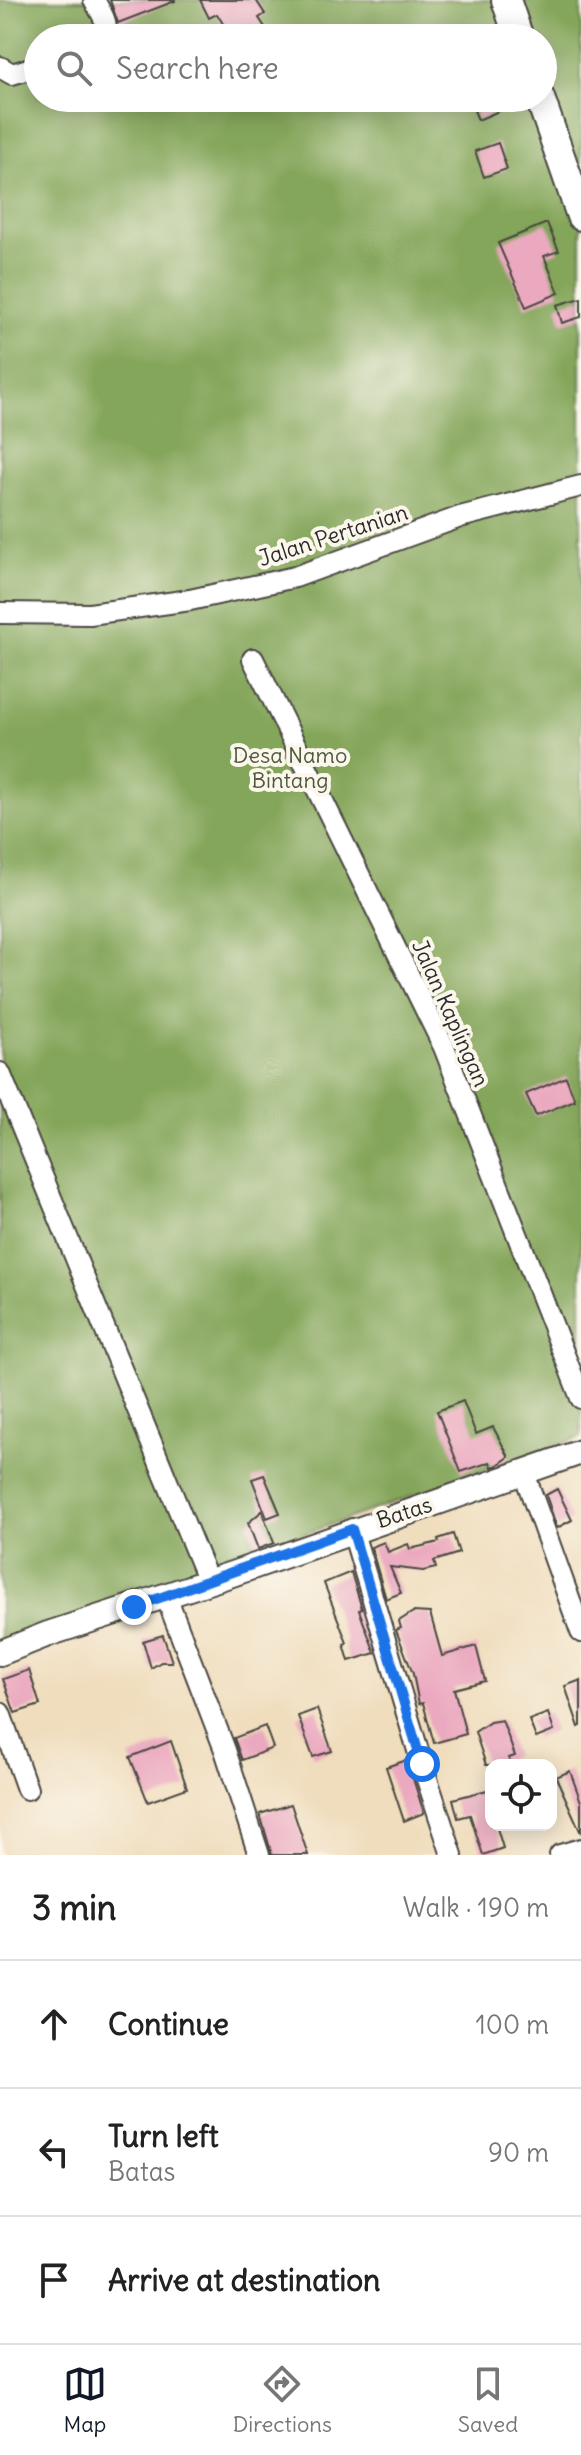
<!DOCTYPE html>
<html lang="en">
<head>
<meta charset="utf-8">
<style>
  :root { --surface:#fff; --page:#f2f2f2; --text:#222; --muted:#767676; --line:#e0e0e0; --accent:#111827 }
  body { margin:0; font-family:Delius,sans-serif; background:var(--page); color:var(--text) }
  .controls { position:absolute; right:24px; bottom:24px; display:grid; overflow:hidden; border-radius:16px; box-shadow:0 4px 20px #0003 }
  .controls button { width:72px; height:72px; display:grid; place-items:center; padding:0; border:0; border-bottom:2px solid var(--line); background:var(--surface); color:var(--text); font:40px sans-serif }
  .stop { position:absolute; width:24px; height:24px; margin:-18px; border:6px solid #1a73e8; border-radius:50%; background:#fff }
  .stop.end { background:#1a73e8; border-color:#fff; box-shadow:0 2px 8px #0008 }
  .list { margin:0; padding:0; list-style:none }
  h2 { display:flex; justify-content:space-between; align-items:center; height:104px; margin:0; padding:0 32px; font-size:34px }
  h2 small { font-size:26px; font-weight:400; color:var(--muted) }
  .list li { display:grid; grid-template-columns:52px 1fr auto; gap:24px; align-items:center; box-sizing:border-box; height:128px; padding:0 32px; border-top:2px solid var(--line) }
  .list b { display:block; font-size:30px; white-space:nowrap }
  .list p { margin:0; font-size:26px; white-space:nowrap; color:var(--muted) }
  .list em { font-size:26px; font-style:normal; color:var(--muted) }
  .icon { flex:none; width:44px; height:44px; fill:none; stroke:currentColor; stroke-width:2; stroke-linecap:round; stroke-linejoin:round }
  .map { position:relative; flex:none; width:581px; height:1855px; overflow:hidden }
  .search { position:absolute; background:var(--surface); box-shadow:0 4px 20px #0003; left:24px; right:24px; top:24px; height:88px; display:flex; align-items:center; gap:20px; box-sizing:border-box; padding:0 28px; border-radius:44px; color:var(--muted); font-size:30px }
  .sheet { height:488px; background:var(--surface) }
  nav { display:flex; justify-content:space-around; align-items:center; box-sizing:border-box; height:112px; border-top:2px solid var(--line); background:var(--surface); font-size:22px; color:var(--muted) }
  nav a { display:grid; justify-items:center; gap:4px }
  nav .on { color:var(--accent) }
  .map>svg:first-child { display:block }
  .forest { fill:#84a65a; stroke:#586842; stroke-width:2; fill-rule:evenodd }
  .building { fill:#eba9bf }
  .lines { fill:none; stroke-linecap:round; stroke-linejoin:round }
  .minor-casing { stroke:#494641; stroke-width:24 }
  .tertiary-casing { stroke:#494641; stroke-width:28 }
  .secondary-casing { stroke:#494641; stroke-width:32 }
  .minor { stroke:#fff; stroke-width:20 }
  .tertiary { stroke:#fff; stroke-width:24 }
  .secondary { stroke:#fff; stroke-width:28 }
  .route { stroke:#1a73e8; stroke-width:10 }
  .labels { text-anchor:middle; stroke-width:8; stroke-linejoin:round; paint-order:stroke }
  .street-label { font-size:22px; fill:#2b2b2b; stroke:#fbf7ec }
  .park-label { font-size:22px; fill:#50583c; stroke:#fbf7ec }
</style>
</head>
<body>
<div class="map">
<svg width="581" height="1855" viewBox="0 0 581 1855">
  <rect width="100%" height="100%" fill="#fbf7ec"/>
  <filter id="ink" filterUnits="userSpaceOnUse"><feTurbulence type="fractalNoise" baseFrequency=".0125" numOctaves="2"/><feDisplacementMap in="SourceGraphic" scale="16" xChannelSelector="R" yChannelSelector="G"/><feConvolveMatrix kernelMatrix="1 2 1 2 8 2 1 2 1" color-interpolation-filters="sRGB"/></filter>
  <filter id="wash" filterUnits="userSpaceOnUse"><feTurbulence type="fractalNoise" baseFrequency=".006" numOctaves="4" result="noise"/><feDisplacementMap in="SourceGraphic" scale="32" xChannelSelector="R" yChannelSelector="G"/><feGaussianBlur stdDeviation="1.8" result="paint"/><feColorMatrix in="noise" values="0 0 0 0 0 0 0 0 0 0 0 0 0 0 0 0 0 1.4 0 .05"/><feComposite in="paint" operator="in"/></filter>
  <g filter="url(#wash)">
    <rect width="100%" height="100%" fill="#f0ddbd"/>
    <path class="forest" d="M 0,0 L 581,0 L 581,1437 L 275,1544 L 0,1644 ZM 38,38 L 543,38 L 543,98 L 38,98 Z"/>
    <g id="blocks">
      <g class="building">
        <polygon points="110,0 175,0 175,1 118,23"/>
        <polygon points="200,0 256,0 265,14 259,18 272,38 250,38 243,27 230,35 217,14 209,18"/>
        <polygon points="469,98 502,98 506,108 478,120"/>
        <polygon points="498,143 507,169 484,177 475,151"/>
        <polygon points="547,223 559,251 544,256 559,293 526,307 498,243"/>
        <polygon points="581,298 581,317 562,323 557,305"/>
        <polygon points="566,1077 575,1100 536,1116 526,1094"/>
        <polygon points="463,1401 476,1434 493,1427 509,1457 496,1466 492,1467 490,1462 461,1472 437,1411"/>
        <polygon points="264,1475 280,1513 267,1518 252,1479"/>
        <polygon points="557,1489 572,1520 557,1528 546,1495"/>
        <polygon points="262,1511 274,1543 258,1549 248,1523"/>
        <polygon points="453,1534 459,1553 434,1561 436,1568 423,1571 390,1567 401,1593 386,1599 371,1547 384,1542 388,1552 408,1544 410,1549 439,1542 438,1539"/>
        <polygon points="351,1572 362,1609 359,1610 375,1653 349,1661 344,1644 347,1643 324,1583"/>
        <polygon points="413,1612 430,1613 442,1656 476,1646 485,1681 454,1689 466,1734 434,1743 423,1703 419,1704 413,1674 396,1630 401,1628 399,1621"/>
        <polygon points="163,1635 172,1662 161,1662 151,1668 143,1641"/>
        <polygon points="29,1670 40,1705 15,1713 3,1679"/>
        <polygon points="581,1680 581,1726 579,1727 565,1686"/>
        <polygon points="317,1709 332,1751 313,1757 298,1716"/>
        <polygon points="548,1713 554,1731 536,1738 529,1720"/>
        <polygon points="502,1720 515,1756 509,1758 510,1765 486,1765 475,1732 490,1722"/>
        <polygon points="265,1726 273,1748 242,1760 234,1738"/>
        <polygon points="171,1741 187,1788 148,1802 130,1757"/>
        <polygon points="407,1760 424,1813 404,1821 386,1767"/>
        <polygon points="570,1771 581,1802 581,1833 556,1777"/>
        <polygon points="487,1790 491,1804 491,1825 496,1825 503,1848 483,1855 470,1815 458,1818 453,1799"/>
        <polygon points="291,1804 308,1855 272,1855 260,1814"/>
      </g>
    </g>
  </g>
  <g filter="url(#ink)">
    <use href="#blocks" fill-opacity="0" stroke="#494641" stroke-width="2"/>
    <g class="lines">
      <g class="minor-casing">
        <g id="minor">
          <path d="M 94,0 C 101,13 112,25 101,38"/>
          <polyline points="0,67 12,74 38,66"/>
          <polyline points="0,613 90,614 190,600 295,577 460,517 581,486"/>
          <polyline points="253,659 444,1047 581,1398"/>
          <polyline points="0,1073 208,1581"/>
          <polyline points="524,1473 581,1632"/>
          <polyline points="352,1529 422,1764 452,1855"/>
          <polyline points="166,1596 225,1750 259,1855"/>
          <polyline points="0,1713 27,1789"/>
          <polyline points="560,1855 581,1849"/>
        </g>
      </g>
      <g class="tertiary-casing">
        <polyline id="tertiary" points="0,1653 48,1634 232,1574 581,1452"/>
      </g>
      <g class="secondary-casing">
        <g id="secondary">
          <polyline points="506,0 519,38"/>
          <polyline points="540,98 581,216"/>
        </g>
      </g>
      <use href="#minor" class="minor"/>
      <use href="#tertiary" class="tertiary"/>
      <use href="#secondary" class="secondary"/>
    </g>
  </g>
  <g class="lines" filter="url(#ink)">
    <polyline class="route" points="134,1607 352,1529 422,1764"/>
  </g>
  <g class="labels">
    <g class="street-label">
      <text transform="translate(333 535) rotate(-18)" y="8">Jalan Pertanian</text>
      <text transform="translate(451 1013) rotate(66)" y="8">Jalan Kaplingan</text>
      <text transform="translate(404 1512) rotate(-18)" y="8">Batas</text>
    </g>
    <g class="park-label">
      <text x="290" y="763">Desa Namo<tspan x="290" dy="25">Bintang</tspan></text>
    </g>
  </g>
</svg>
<div class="controls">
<button><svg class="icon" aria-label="locate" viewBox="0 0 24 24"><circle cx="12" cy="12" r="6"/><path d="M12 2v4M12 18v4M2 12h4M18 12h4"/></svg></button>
</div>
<div class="stop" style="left:422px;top:1764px"></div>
<div class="stop end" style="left:134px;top:1607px"></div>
<div class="search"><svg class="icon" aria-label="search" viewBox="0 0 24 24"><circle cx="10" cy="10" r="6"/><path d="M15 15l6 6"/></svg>Search here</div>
</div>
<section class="sheet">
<h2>3 min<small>Walk · 190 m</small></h2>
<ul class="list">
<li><svg class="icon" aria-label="ahead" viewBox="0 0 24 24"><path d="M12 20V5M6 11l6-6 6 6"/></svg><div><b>Continue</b></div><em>100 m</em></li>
<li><svg class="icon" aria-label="left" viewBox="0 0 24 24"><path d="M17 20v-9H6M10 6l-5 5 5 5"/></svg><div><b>Turn left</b><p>Batas</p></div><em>90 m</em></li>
<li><svg class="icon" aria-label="arrive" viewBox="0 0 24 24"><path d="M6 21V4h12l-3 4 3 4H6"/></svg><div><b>Arrive at destination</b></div></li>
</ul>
</section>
<nav>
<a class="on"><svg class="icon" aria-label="map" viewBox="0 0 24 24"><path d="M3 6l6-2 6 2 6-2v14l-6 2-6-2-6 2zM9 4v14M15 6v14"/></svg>Map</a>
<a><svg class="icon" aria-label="directions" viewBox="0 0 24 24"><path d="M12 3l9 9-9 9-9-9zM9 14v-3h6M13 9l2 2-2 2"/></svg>Directions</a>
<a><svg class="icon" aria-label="saved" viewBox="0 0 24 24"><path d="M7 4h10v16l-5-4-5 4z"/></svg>Saved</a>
</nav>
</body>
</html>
